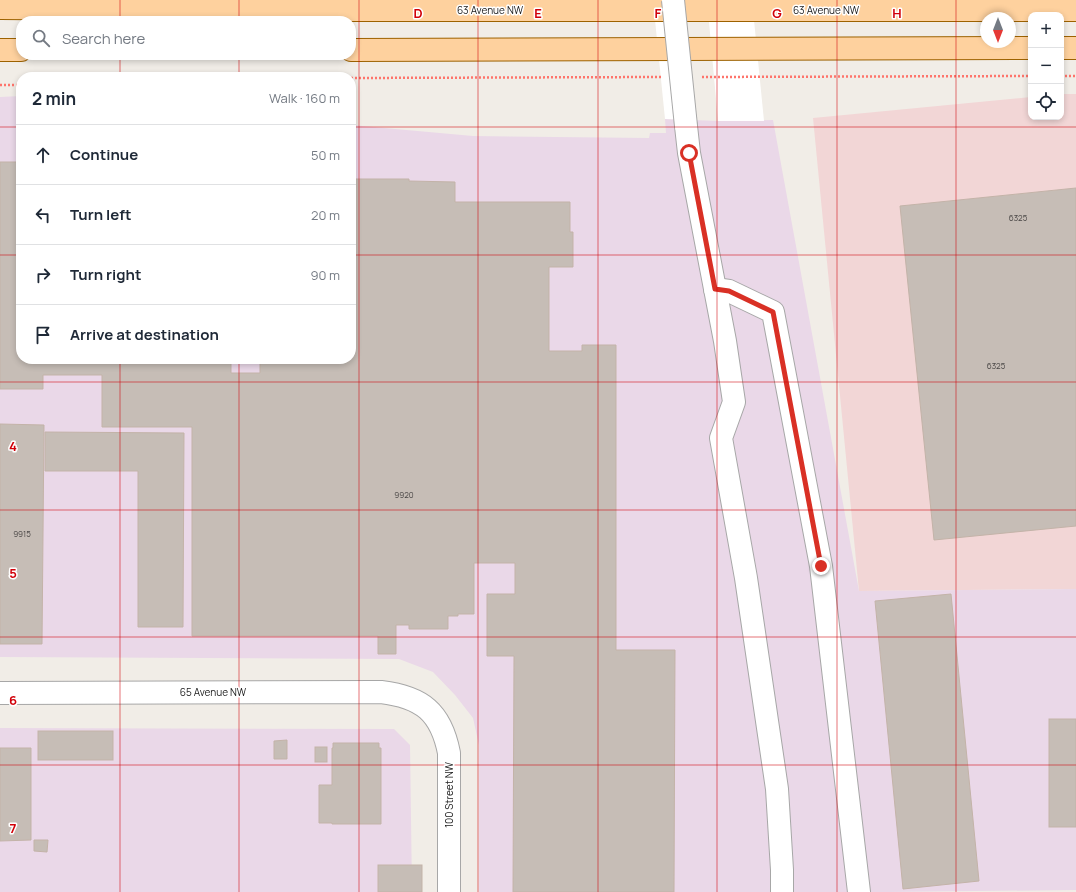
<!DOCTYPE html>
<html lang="en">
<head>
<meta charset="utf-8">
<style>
  :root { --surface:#fff; --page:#f6f6f7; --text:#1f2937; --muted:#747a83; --line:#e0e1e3 }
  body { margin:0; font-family:Manrope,sans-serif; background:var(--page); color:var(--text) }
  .controls { position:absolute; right:12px; top:12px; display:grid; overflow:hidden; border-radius:8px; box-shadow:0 2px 6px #0003 }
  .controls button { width:36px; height:36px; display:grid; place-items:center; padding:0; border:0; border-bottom:1px solid var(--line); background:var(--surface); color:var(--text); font:20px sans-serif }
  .compass { position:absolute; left:980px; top:12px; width:36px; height:36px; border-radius:50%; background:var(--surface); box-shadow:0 2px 6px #0003; rotate:180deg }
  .stop { position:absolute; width:12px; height:12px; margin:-9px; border:3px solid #d93025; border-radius:50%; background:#fff }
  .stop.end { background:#d93025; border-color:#fff; box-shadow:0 1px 4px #0008 }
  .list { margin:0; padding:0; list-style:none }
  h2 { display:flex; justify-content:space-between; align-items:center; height:52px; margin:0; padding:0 16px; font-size:17px }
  h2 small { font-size:13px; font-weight:400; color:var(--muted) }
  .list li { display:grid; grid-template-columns:26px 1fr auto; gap:12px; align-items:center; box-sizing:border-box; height:60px; padding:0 16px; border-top:1px solid var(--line) }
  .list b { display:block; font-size:15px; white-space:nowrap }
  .list em { font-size:13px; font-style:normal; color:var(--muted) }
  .icon { flex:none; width:22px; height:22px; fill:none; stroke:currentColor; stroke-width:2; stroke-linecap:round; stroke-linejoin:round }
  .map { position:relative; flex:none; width:1076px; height:892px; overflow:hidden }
  .search { position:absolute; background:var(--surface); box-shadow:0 2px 6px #0003; left:16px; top:16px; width:340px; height:44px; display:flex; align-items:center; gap:10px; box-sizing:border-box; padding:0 14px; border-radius:16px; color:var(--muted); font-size:15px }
  .panel { position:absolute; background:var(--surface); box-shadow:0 2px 6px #0003; left:16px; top:72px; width:340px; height:292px; border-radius:16px }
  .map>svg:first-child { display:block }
  .commercial { fill:#f2d6d6 }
  .industrial { fill:#ead8e8 }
  .pier { fill:#fff }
  .building { fill:#c6bdb6; stroke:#c3b3a8 }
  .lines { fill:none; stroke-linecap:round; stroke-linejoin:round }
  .minor-casing { stroke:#a7a7a7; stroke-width:24 }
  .major-casing { stroke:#9d6200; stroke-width:24 }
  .path { stroke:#fe746b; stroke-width:2.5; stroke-dasharray:2 2; stroke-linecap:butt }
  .minor { stroke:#fff; stroke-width:22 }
  .major { stroke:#fed19e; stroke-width:22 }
  .minor-bridge-casing { stroke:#a7a7a7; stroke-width:24; stroke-linecap:butt }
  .minor-bridge { stroke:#fff; stroke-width:22 }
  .route { stroke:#d93025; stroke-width:5 }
  .grid { fill:none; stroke:#d10009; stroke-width:1; stroke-opacity:0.55 }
  .labels { text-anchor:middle; stroke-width:3; stroke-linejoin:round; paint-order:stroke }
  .number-label { font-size:8px; fill:#4a4746 }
  .street-label { font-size:10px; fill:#202020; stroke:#fff }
  .grid-label { font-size:13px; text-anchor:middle; font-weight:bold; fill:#d10009; stroke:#fff; stroke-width:3; stroke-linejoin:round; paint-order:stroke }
</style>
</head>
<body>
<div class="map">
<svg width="1076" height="892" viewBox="0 0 1076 892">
  <rect width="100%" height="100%" fill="#f1ede7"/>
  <polygon class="commercial" points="1061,94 1076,94 1076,589 859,591 813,118 1031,97 1031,117 1061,117"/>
  <g class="industrial">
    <polygon points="21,96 21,359 351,359 351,125 473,136 649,138 650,133 666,133 665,119 718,121 773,120 859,591 1076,589 1076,890 890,892 479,892 479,745 473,718 455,695 433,672 399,659 0,657 0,97"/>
    <polygon points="0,728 394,729 410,745 412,892 0,892"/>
  </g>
  <g class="pier">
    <polygon points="653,0 682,0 694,120 665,119"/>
    <polygon points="707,0 752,0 764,121 718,121"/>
  </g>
  <g class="building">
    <polygon points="0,162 21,162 21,359 231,359 231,373 260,373 260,359 351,359 351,179 409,179 409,181 455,182 455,202 570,202 570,232 573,232 573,267 549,267 549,351 582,351 582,345 616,345 616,650 675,650 674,892 513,892 514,656 487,656 487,594 515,594 515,563 474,563 474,614 458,614 458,616 448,616 448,629 409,629 409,625 396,625 396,654 378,654 378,636 192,636 192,427 102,427 102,375 43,375 43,389 0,389"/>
    <polygon points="1076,188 1076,526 934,540 900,206"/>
    <polygon points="0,424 44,425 42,644 0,644"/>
    <polygon points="45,432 184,433 183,627 138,627 138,471 45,471"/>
    <polygon points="951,594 979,881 903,889 875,601"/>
    <rect x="1049" y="719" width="27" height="108"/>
    <rect x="38" y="731" width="75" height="29"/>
    <polygon points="287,740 287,759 274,759 274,741"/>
    <polygon points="333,743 379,743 379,748 381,748 381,824 332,824 332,823 319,823 319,785 332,785 332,748 333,748"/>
    <rect x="315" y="747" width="12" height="15"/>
    <polygon points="0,748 31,748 31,840 0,841"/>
    <polygon points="34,840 48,840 47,852 34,851"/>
    <rect x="378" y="865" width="44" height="27"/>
  </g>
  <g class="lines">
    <g class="minor-casing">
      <g id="minor">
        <polyline points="686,126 689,153 725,341 734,402 721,438 746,578 777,789 782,870 782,892"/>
        <polyline points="715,289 729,291 773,312 821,566 859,892"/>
        <path d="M 0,693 L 381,692 C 422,697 441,712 449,753 L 449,892"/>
      </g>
    </g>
    <g class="major-casing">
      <g id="major">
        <polyline points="0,8 241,10 1076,10"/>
        <polyline points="1061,48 1076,48"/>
        <polyline points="0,50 21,50"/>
        <polyline points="351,50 1031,48"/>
      </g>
    </g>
    <g class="path">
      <polyline points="1061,76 1076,76"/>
      <polyline points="702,77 1031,76"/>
      <polyline points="351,78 661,77"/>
      <polyline points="0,85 21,85"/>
    </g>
    <use href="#minor" class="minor"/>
    <use href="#major" class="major"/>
    <g class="minor-bridge-casing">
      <polyline id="minor-bridge" points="673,0 686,126"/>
    </g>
    <use href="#minor-bridge" class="minor-bridge"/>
  </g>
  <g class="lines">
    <polyline class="route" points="689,153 715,289 729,291 773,312 821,566"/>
  </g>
  <path class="grid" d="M 120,0 L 120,21M 239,0 L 239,21M 359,0 L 359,892M 478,0 L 478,892M 598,0 L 598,892M 717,0 L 717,892M 837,0 L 837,892M 956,0 L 956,892M 120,55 L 120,77M 239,55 L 239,77M 0,127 L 21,127M 351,127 L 1076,127M 0,255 L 21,255M 351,255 L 1076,255M 120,359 L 120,892M 239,359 L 239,892M 0,382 L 1076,382M 0,510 L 1076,510M 0,637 L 1076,637M 0,765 L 1076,765"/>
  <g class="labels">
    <g class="number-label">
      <text x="1018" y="221">6325</text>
      <text x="996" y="369">6325</text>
      <text x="404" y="498">9920</text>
      <text x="22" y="537">9915</text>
    </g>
    <g class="street-label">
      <text x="490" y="14">63 Avenue NW</text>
      <text x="826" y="14">63 Avenue NW</text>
      <text x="213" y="696">65 Avenue NW</text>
      <text transform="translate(449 795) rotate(-90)" y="4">100 Street NW</text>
    </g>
  </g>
  <g class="grid-label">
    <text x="418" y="18">D</text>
    <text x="538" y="18">E</text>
    <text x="658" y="18">F</text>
    <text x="777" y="18">G</text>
    <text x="897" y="18">H</text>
    <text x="13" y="451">4</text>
    <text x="13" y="578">5</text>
    <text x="13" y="705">6</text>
    <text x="13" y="833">7</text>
  </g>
</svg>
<div class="controls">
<button>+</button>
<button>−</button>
<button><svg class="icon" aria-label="locate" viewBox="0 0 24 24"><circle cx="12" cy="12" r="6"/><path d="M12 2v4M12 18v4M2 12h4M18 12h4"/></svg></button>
</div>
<svg class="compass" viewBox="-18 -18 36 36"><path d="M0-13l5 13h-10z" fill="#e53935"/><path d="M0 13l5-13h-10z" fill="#747a83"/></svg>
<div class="stop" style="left:689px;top:153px"></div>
<div class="stop end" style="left:821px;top:566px"></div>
<div class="search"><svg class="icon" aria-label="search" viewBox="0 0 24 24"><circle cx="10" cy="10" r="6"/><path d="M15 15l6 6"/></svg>Search here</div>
<section class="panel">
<h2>2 min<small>Walk · 160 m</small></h2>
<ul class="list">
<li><svg class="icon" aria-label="ahead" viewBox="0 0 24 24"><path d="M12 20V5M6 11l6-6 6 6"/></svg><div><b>Continue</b></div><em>50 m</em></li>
<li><svg class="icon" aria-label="left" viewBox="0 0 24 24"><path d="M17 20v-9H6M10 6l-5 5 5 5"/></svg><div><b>Turn left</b></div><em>20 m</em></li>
<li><svg class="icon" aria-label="right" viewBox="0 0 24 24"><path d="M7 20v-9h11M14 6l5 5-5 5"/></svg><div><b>Turn right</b></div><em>90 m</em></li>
<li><svg class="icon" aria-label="arrive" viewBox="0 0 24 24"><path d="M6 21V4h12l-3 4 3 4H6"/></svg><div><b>Arrive at destination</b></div></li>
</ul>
</section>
</div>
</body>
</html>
